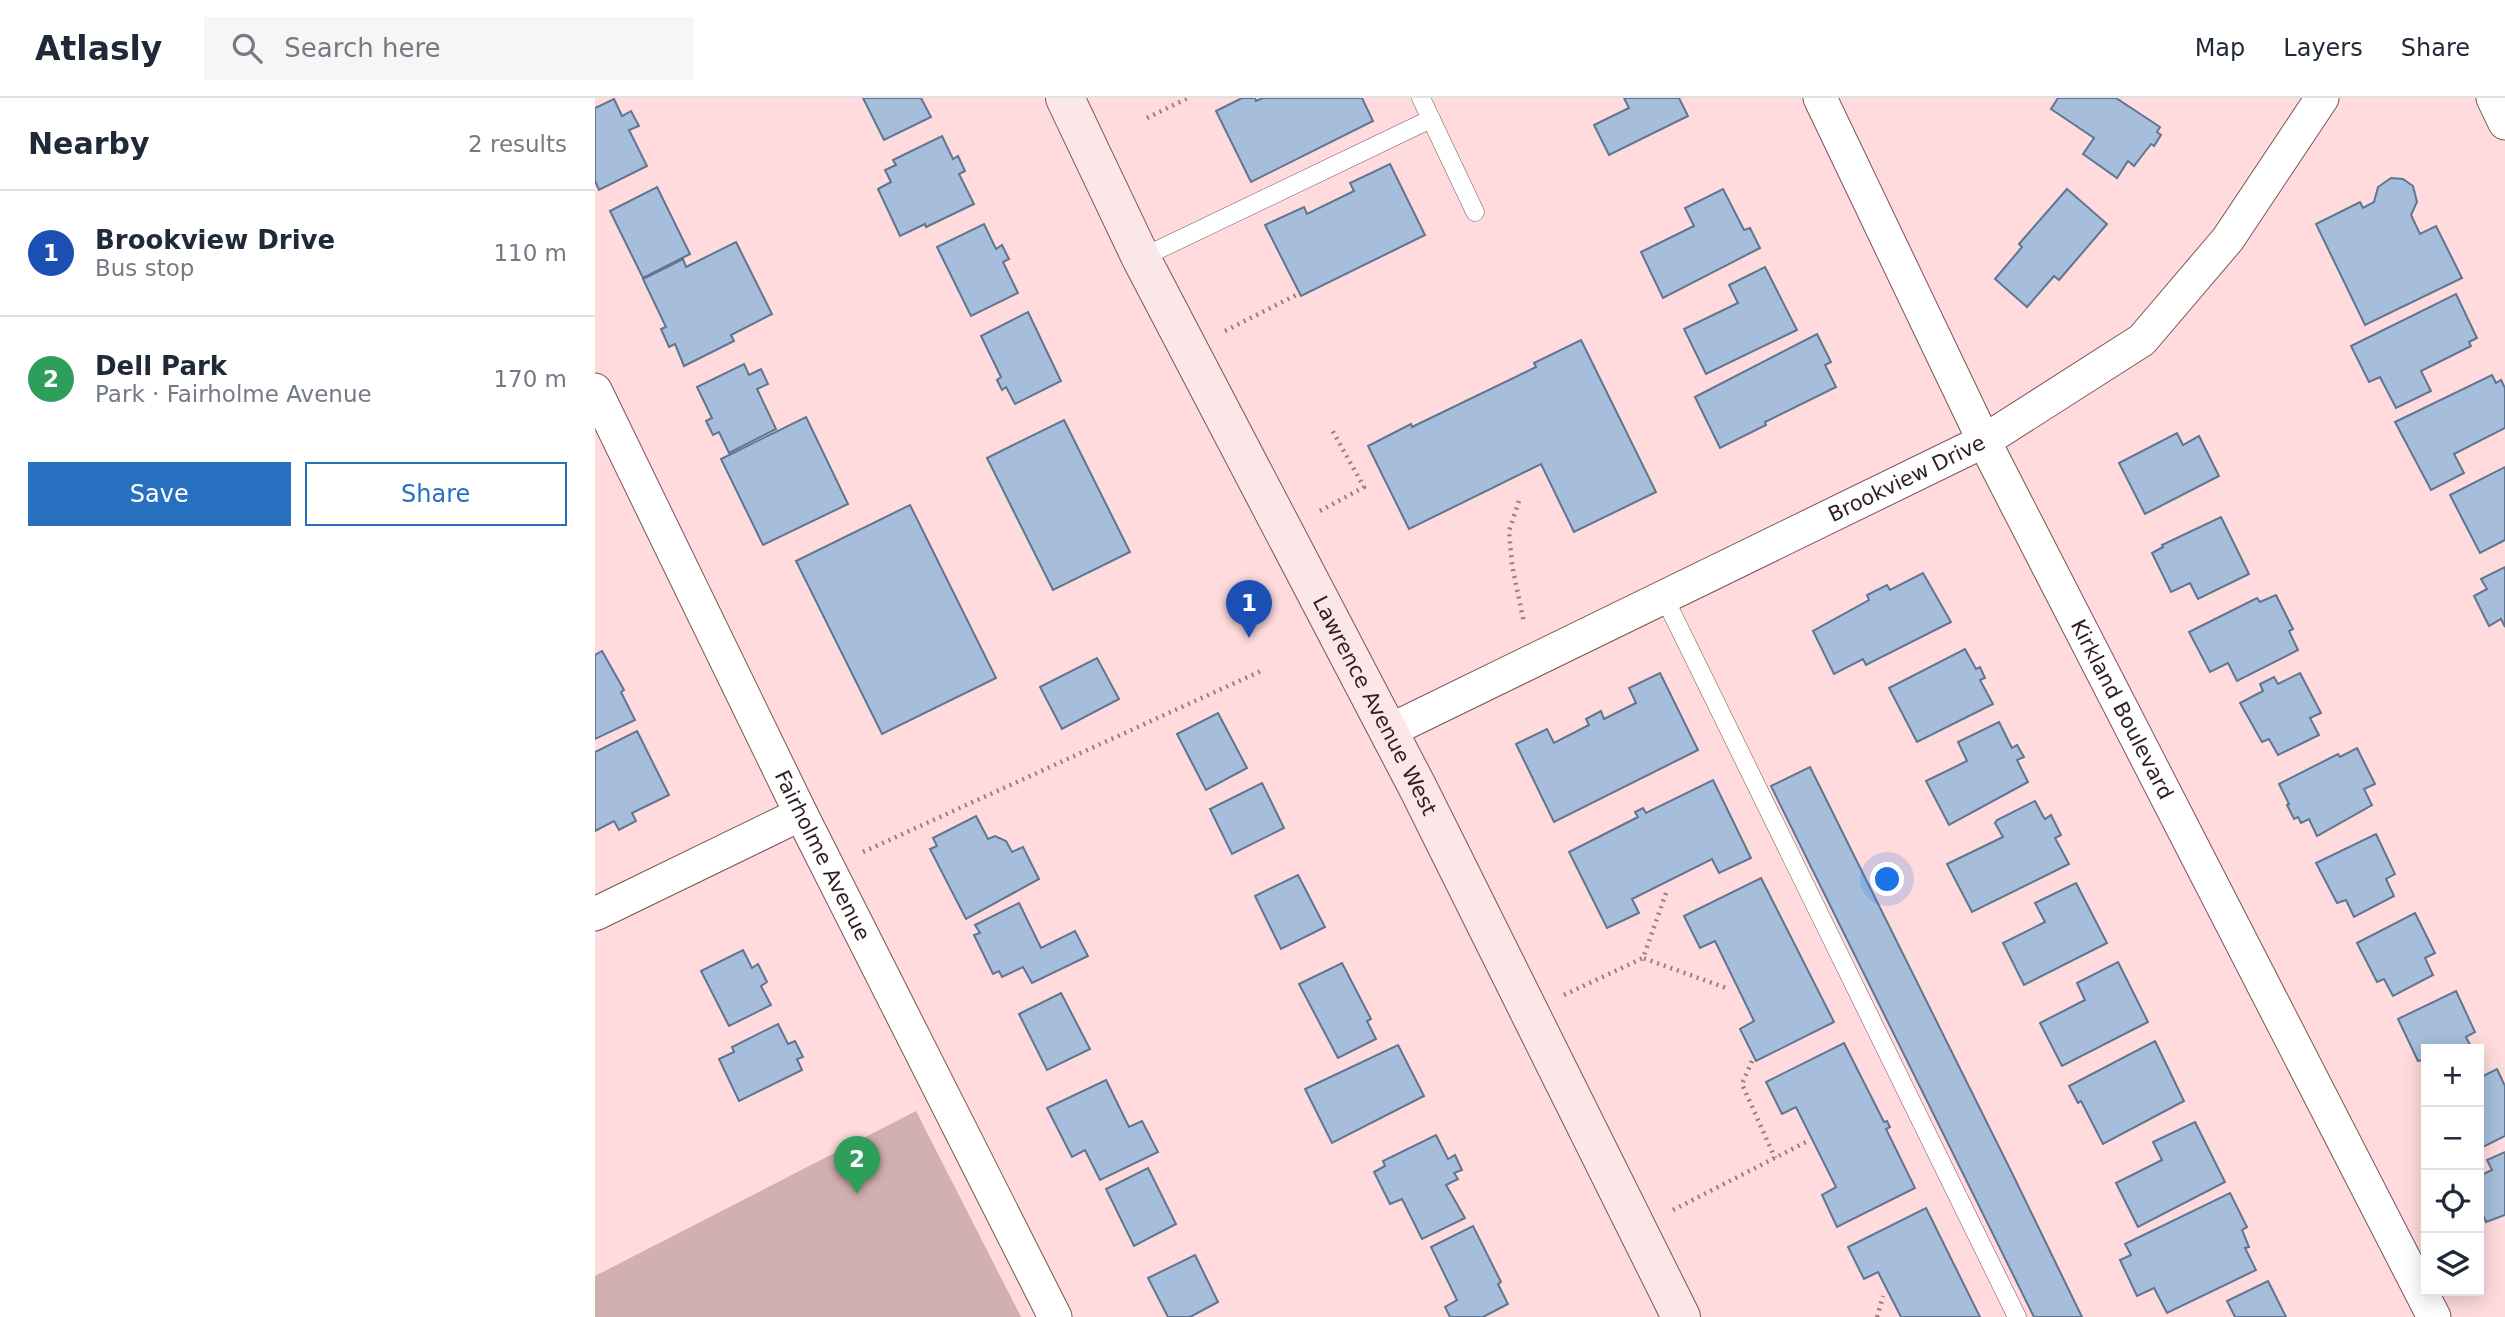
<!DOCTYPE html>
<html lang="en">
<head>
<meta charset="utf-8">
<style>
  :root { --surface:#fff; --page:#f6f6f7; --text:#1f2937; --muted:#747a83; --line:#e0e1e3; --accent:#2770c0 }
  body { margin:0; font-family:"DejaVu Sans",sans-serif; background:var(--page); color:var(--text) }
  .controls { position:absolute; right:21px; bottom:21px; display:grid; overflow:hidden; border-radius:0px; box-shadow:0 4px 18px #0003 }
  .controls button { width:63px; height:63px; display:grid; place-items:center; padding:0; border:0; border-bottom:2px solid var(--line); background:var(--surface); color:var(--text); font:35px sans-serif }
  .you { position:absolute; left:1293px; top:782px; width:24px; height:24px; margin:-18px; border:5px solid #fff; border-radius:50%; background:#1a73e8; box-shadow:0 0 0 10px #1a73e833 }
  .badge { display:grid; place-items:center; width:46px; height:46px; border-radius:50%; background:var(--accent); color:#fff; font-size:23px; font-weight:700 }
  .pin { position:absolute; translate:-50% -58px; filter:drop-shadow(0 2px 4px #0008) }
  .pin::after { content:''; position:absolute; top:37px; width:24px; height:21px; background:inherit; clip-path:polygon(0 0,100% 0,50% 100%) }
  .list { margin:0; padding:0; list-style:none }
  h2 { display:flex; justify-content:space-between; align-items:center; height:91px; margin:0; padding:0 28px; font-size:30px }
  h2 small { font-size:23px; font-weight:400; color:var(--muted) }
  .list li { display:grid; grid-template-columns:46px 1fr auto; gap:21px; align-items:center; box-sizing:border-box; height:126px; padding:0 28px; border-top:2px solid var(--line) }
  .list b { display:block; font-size:26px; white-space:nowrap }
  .list p { margin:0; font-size:23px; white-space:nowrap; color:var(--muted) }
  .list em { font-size:23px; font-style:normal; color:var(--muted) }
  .actions { display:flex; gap:14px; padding:21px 28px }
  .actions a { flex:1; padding:16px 0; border:2px solid var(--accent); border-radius:0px; text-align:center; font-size:24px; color:var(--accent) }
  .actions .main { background:var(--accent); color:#fff }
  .icon { flex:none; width:38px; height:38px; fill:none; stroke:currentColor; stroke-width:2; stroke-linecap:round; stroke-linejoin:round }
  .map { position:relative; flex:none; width:1910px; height:1219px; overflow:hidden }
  header { display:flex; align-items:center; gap:42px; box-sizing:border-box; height:98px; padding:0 35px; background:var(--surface); border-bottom:2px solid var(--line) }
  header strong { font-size:33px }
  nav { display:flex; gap:38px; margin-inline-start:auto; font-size:24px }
  .search { width:490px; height:63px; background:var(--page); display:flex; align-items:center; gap:18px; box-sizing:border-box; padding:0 24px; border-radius:0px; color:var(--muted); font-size:26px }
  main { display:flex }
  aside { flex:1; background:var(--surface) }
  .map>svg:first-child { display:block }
  .green { fill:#d2afb0 }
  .building { fill:#a6bedc; stroke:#5f7590; stroke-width:2 }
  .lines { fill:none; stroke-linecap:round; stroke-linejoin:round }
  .service-casing { stroke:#7a5557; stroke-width:19 }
  .minor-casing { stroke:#7a5557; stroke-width:35 }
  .secondary-casing { stroke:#7a5557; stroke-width:40 }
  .path { stroke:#997f81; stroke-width:4.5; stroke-dasharray:2 5; stroke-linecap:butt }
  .service { stroke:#fff; stroke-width:18 }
  .minor { stroke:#fff; stroke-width:33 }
  .secondary { stroke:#fce7e8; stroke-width:38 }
  .labels { text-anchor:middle; stroke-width:5; stroke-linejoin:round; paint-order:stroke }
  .street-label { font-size:21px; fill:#2f1f20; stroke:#fff }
</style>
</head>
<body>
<header>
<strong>Atlasly</strong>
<div class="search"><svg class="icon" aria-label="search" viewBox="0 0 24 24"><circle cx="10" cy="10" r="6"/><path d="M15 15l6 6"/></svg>Search here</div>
<nav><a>Map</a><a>Layers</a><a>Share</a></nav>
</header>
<main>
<aside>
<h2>Nearby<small>2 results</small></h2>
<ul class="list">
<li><span class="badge" style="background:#1a4fb4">1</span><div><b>Brookview Drive</b><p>Bus stop</p></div><em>110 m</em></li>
<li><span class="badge" style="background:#2e9e5b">2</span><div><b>Dell Park</b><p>Park · Fairholme Avenue</p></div><em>170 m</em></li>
</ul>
<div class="actions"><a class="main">Save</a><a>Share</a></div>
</aside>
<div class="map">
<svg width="1910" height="1219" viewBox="0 0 1910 1219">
  <rect width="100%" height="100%" fill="#ffdbdd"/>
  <polygon class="green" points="321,1013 426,1219 0,1219 0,1178"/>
  <g class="building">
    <polygon points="268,0 326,0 336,19 289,42"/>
    <polygon points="647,0 660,0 661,3 668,0 767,0 778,23 656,84 621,13"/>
    <polygon points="1029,0 1084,0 1093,18 1014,57 999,27 1034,10"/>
    <polygon points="1463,0 1521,0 1565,29 1562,34 1566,37 1559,48 1556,46 1539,68 1533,63 1522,80 1488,56 1499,40 1456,11"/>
    <polygon points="19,1 27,18 36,13 44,28 34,32 52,68 4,92 0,83 0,10"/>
    <polygon points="347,38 358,61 363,58 370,73 364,76 379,106 331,129 330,126 305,138 283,91 296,84 290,72 301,67 298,62"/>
    <polygon points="795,66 830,137 706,198 670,127 709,109 712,116 759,93 755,85"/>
    <polygon points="1796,80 1808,81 1818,88 1822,104 1816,117 1825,136 1841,128 1867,180 1770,227 1721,126 1765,104 1768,110 1779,104 1783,89"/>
    <polygon points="62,89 95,156 48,180 15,113"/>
    <polygon points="1128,91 1149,132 1155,130 1165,150 1068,200 1046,154 1099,128 1090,110"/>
    <polygon points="1472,91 1512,126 1464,182 1459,178 1432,209 1400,181 1427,149 1424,146"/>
    <polygon points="389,126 401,151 407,147 414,161 408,164 423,195 376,218 342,149"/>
    <polygon points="141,144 177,216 136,237 139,243 89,268 80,246 74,249 66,231 71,229 48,181 88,161 91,169"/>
    <polygon points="1170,169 1202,232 1111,276 1089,231 1143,205 1134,187"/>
    <polygon points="1861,196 1882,240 1874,244 1876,248 1826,273 1836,293 1801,310 1785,279 1774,284 1756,248"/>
    <polygon points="433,214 466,283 420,306 411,289 407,292 402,282 406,279 386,238"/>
    <polygon points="1222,236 1236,264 1230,267 1241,289 1170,324 1171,327 1125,350 1100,299"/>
    <polygon points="986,242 1061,394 979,434 946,366 814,431 773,348 816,326 817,329 941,269 939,265"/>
    <polygon points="149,266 154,277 166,271 173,286 162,291 181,331 134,355 124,334 118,337 111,323 117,320 102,289"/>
    <polygon points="1897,277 1901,285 1906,282 1910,290 1910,330 1859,356 1869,375 1836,392 1800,324"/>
    <polygon points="211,319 253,406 168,447 126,361"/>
    <polygon points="469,322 535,454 458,492 392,360"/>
    <polygon points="1582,335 1588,347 1604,338 1624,378 1550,416 1524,365"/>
    <polygon points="1910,369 1910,442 1885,455 1855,397"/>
    <polygon points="315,407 401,580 287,636 201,463"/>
    <polygon points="1626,419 1654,476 1603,501 1595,485 1576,494 1557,455 1568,449 1567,447"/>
    <polygon points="1910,469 1910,529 1906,521 1894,528 1879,498 1892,491 1886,481"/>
    <polygon points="1328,475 1356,524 1271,567 1268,561 1239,576 1218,533 1274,502 1272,497 1292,487 1295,492"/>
    <polygon points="1681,497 1698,531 1694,533 1703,552 1642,583 1633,565 1615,574 1594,534 1662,500 1665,504"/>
    <polygon points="1370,551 1381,571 1385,569 1390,580 1385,582 1398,606 1322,644 1294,590"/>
    <polygon points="7,553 29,592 26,594 40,622 0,641 0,557"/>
    <polygon points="502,560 524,601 467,631 445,589"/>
    <polygon points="1065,575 1103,652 959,724 921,646 952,631 959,645 994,627 991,621 1006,613 1009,621 1041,605 1034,590"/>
    <polygon points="1705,575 1726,615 1715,620 1724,637 1683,657 1674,641 1667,644 1645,605 1668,593 1665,586 1679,579 1683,586"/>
    <polygon points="623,615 652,670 611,692 582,636"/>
    <polygon points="1404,624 1417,650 1422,647 1429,659 1422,662 1433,684 1354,727 1331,683 1372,663 1363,644"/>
    <polygon points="42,633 74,697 37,715 41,723 24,732 19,723 0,733 0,654"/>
    <polygon points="1762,650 1780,686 1769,691 1777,707 1722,738 1714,721 1706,725 1703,719 1699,721 1692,707 1694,706 1684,686 1743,656 1745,659"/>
    <polygon points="1215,669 1417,1075 1487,1219 1439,1219 1176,688"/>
    <polygon points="1118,682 1156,760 1124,775 1117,761 1037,801 1044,815 1012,830 974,754 1043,719 1040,714 1048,710 1051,715"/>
    <polygon points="667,685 689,730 637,756 615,711"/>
    <polygon points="1440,703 1448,718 1450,721 1456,717 1466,737 1460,740 1474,766 1377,814 1352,766 1408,739 1400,725 1402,722"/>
    <polygon points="381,718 393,741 400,738 411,743 417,754 428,749 444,781 371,821 335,751 342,748 338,740"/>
    <polygon points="1781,736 1800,776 1791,781 1799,798 1759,819 1751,802 1742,805 1721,765"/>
    <polygon points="703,777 730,829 686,851 660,798"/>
    <polygon points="1166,780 1239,924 1161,963 1145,931 1159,923 1120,843 1105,850 1089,818"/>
    <polygon points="1481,785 1512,845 1429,887 1408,845 1450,824 1440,805"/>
    <polygon points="424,805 446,850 480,833 493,858 437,885 428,869 407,879 404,873 398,876 379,837 385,835 380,827"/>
    <polygon points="1820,815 1840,855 1830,860 1838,877 1798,898 1789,881 1782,884 1762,845"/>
    <polygon points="148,852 157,870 163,866 172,884 166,888 176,907 134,928 106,873"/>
    <polygon points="1523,864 1553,924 1467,968 1445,925 1490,902 1482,885"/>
    <polygon points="747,865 776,921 772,923 781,941 743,960 704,886"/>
    <polygon points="1861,893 1880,934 1871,939 1877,951 1831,951 1831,961 1823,963 1803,921"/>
    <polygon points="466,895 495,951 452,972 424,916"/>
    <polygon points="183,926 193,946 200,943 208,959 202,961 207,972 144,1003 124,961 139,954 137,949"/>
    <polygon points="1560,943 1589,1003 1508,1046 1486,1003 1483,1005 1474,988"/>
    <polygon points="1249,945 1289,1024 1292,1023 1295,1029 1291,1031 1320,1090 1242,1129 1227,1097 1241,1089 1201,1009 1187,1016 1171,984"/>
    <polygon points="803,947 829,998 737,1045 710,991"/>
    <polygon points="1902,971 1910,988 1910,1038 1884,1051 1884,980"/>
    <polygon points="511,982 534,1029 547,1023 563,1054 505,1082 490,1052 477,1059 452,1010"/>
    <polygon points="1600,1024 1630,1084 1543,1129 1521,1085 1567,1062 1558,1044"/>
    <polygon points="841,1037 853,1061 860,1057 867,1072 859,1075 863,1081 851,1087 870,1120 827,1141 807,1101 795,1106 779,1074 790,1068 788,1063"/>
    <polygon points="1910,1054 1910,1117 1891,1124 1884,1108 1884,1078 1897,1072 1892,1062"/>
    <polygon points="553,1070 581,1126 539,1148 511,1091"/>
    <polygon points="1635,1095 1652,1129 1647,1132 1654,1149 1650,1150 1661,1172 1572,1215 1559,1190 1542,1198 1525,1162 1536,1157 1530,1146"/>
    <polygon points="1331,1110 1385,1219 1306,1219 1283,1174 1269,1181 1253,1149"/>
    <polygon points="878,1128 906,1184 903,1186 913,1206 888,1219 855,1219 850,1209 862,1202 836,1149"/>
    <polygon points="600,1157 623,1204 595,1219 573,1219 553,1180"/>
    <polygon points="1673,1183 1691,1219 1640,1219 1632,1203"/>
  </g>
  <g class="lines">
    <g class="service-casing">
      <g id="service">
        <polyline points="826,0 880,114"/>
        <polyline points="546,160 836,21"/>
        <polyline points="1069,499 1422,1219"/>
      </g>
    </g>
    <g class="minor-casing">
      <g id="minor">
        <path id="s1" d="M 1225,0 L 1389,343 L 1839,1219"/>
        <polyline points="1898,0 1910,25"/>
        <path id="s2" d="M 0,292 L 206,716 L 460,1219"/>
        <path id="s3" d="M 794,633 L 1389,343 L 1547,242 L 1633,141 L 1727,0"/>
        <polyline points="0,816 206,716"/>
      </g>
    </g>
    <g class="secondary-casing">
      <g id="secondary">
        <path id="s4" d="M 470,0 L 546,160 L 823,690 L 1086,1219"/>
      </g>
    </g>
    <g class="path">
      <polyline points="552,20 593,0"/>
      <polyline points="630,233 701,197"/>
      <polyline points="924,403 914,433 917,467 929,525"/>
      <polyline points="725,413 769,389 737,332"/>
      <polyline points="268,754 666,573"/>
      <polyline points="1071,795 1048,860 1134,891"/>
      <polyline points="969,897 1048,860"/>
      <polyline points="1157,963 1147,986 1180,1060"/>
      <polyline points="1078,1112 1211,1044"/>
      <polyline points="1282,1219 1288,1198"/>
    </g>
    <use href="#service" class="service"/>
    <use href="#minor" class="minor"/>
    <use href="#secondary" class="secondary"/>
  </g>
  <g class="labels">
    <g class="street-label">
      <text dy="7" stroke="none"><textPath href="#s3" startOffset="576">Brookview Drive</textPath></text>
      <text dy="7" stroke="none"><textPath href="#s4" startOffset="682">Lawrence Avenue West</textPath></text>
      <text dy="7" stroke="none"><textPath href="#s1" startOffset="682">Kirkland Boulevard</textPath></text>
      <text dy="7" stroke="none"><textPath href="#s2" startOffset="518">Fairholme Avenue</textPath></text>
    </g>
  </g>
</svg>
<div class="controls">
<button>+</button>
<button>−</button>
<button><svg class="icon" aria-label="locate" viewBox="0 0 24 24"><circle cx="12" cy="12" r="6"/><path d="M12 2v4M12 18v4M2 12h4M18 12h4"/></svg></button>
<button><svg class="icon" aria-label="layers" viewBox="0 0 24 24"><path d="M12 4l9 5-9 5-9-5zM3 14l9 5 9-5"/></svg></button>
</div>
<div class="you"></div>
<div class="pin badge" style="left:654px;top:540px;background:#1a4fb4">1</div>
<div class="pin badge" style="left:262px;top:1096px;background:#2e9e5b">2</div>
</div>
</main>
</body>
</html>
